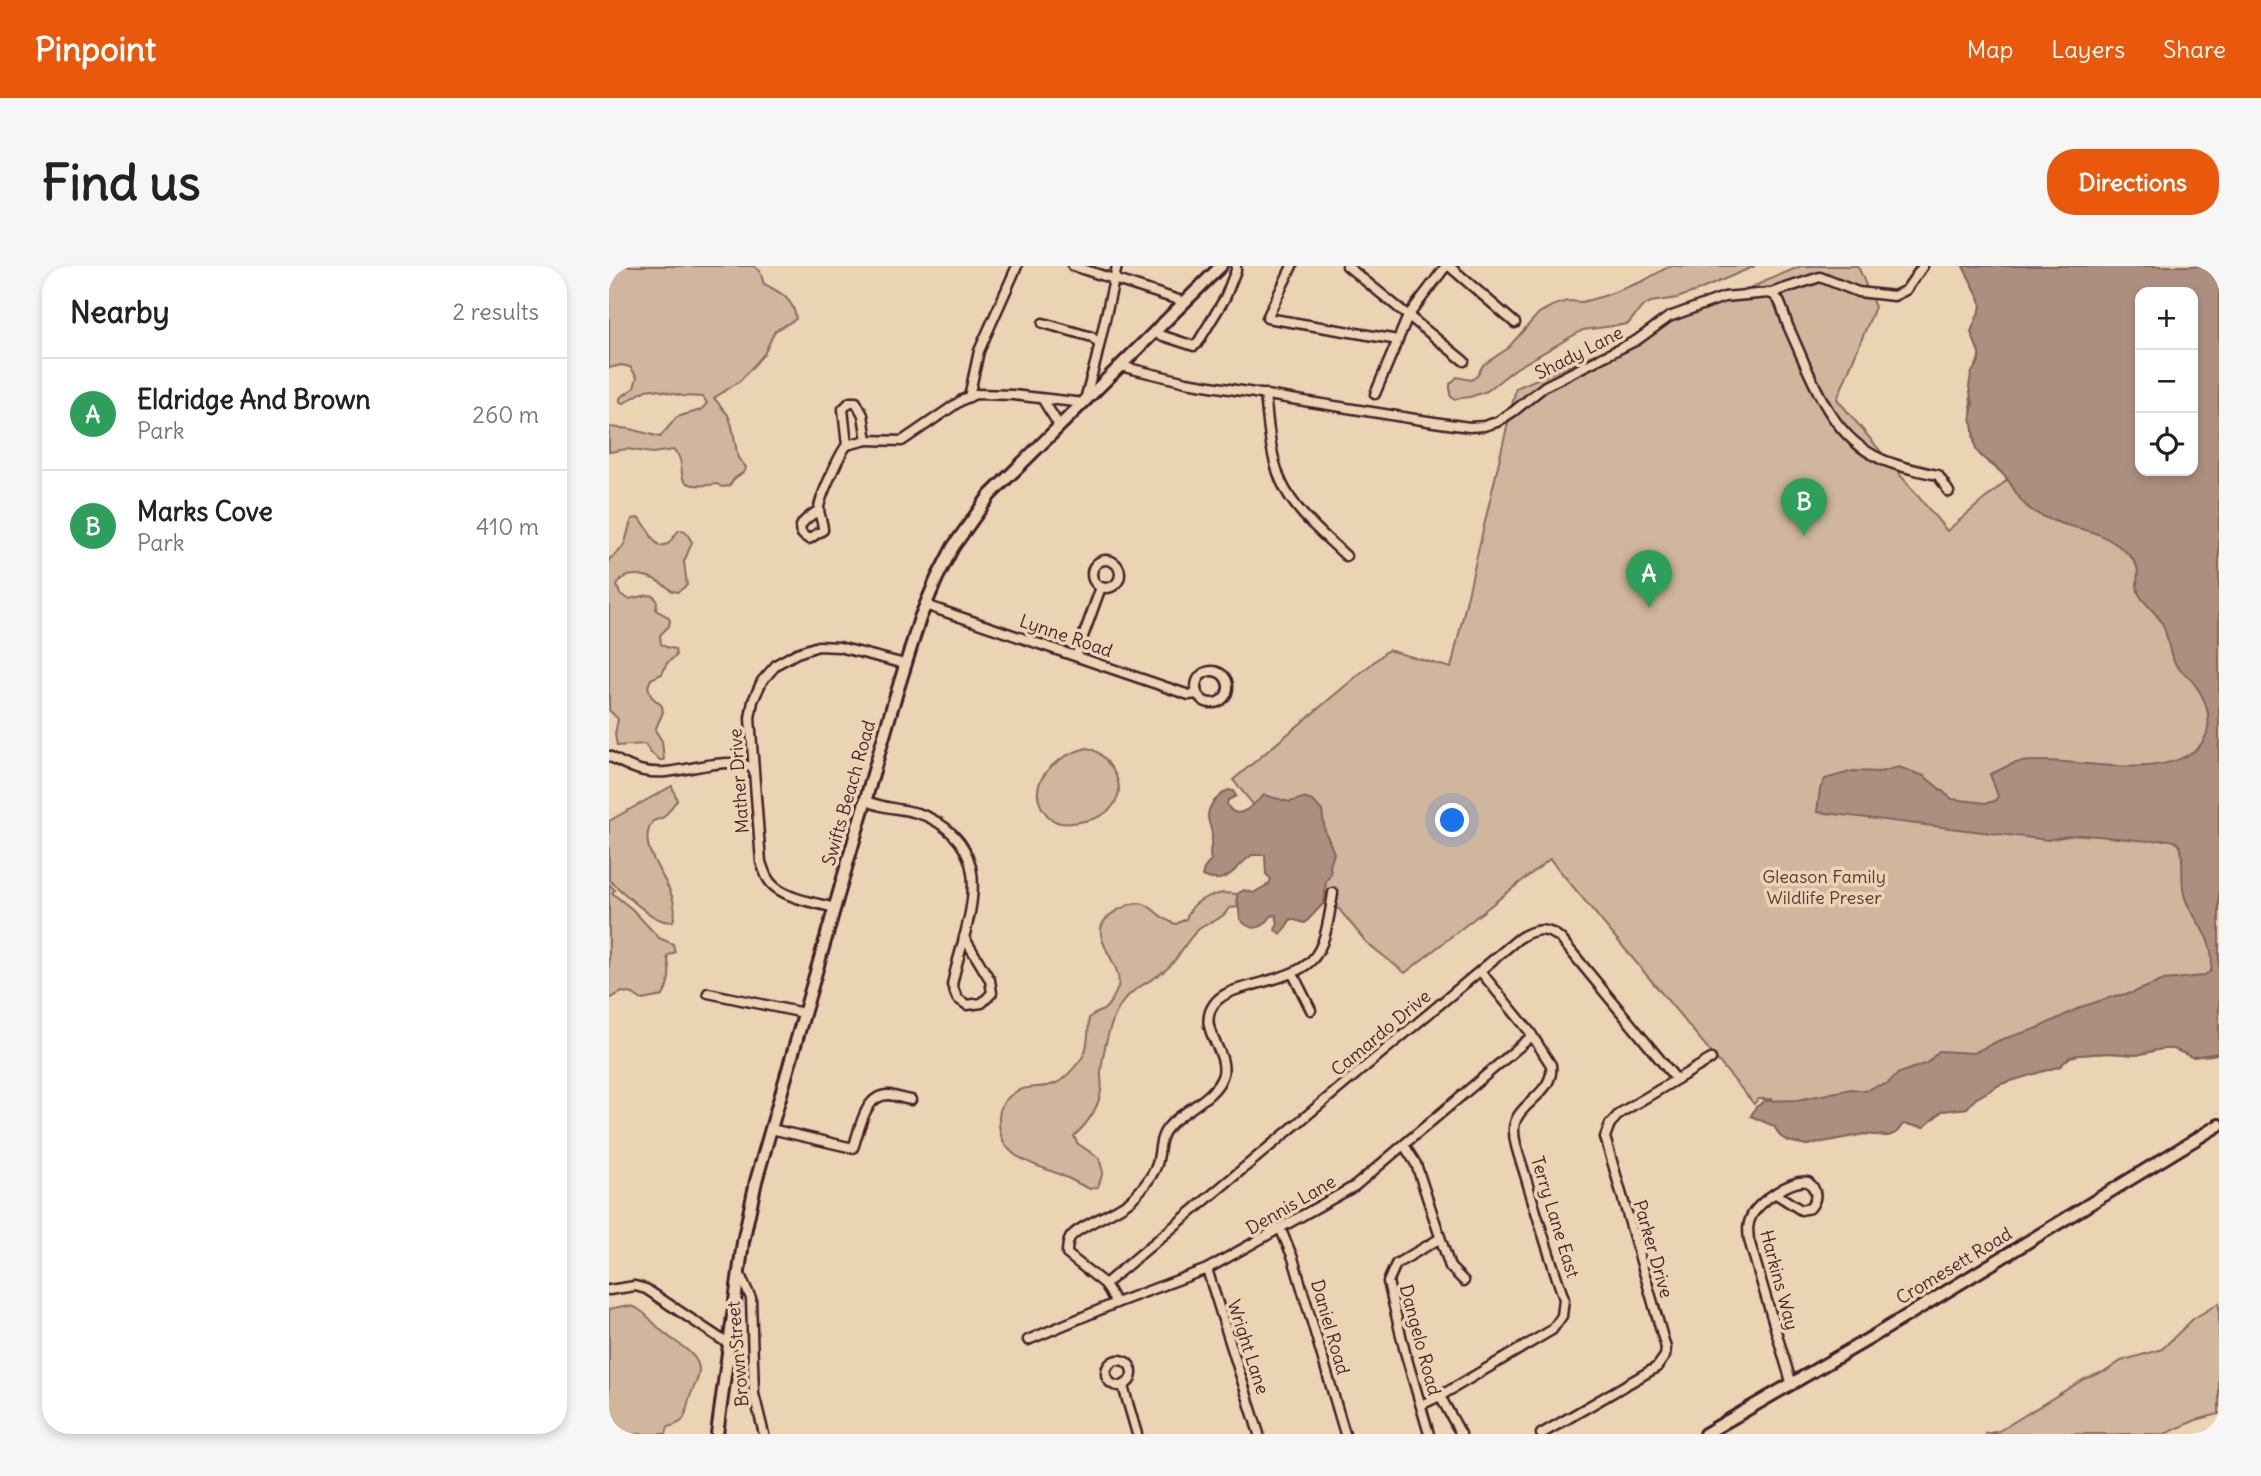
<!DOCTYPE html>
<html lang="en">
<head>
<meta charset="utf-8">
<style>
  :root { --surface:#fff; --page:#f6f6f6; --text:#222; --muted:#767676; --line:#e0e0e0; --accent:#ea580c }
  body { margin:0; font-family:Delius,sans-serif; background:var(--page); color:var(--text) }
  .controls { position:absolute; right:21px; top:21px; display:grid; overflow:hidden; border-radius:14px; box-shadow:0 4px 10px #0003 }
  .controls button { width:63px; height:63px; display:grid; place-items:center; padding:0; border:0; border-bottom:2px solid var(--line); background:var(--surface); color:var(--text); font:35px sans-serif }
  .you { position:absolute; left:844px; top:555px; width:24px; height:24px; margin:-18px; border:5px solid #fff; border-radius:50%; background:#1a73e8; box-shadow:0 0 0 10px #1a73e833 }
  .badge { display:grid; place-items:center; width:46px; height:46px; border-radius:50%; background:var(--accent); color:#fff; font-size:23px; font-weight:700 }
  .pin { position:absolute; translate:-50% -58px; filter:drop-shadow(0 2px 4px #0008) }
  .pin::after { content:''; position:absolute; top:37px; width:24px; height:21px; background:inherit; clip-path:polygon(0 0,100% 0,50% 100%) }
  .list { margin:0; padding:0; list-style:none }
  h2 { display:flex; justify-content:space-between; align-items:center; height:91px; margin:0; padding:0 28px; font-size:30px }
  h2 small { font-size:23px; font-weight:400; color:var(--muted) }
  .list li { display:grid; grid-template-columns:46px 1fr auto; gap:21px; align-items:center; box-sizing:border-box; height:112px; padding:0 28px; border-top:2px solid var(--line) }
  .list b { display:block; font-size:26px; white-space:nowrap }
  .list p { margin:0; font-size:23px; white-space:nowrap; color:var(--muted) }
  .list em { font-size:23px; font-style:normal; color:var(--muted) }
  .icon { flex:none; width:38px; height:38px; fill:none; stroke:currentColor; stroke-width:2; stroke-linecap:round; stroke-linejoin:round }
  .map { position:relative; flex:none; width:1610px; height:1168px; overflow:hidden; border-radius:28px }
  header { display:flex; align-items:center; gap:42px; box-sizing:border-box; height:98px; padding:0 35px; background:var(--accent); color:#fff }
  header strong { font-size:33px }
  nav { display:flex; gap:38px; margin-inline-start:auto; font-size:24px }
  .intro { display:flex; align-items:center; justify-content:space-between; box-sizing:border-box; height:168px; padding:0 42px }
  h1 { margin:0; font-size:49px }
  .button { padding:18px 32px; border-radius:28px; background:var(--accent); color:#fff; font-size:24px; font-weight:700 }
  main { display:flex; gap:42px; padding:0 42px }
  aside { flex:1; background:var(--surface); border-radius:28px; box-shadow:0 4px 10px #0003 }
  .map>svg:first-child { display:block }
  .green { fill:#cfb69d; stroke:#8c6a64; stroke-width:2 }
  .water { fill:#ad8f7f; stroke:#85625d; stroke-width:2; fill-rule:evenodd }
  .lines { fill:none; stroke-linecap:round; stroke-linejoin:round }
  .minor-casing { stroke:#4a1f2b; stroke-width:13 }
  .tertiary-casing { stroke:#4a1f2b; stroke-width:16 }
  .minor { stroke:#ead4b3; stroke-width:8 }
  .tertiary { stroke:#ead4b3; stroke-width:10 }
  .labels { text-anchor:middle; stroke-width:7; stroke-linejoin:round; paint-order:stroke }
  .street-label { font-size:18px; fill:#4a1f2b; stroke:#ead4b3 }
  .park-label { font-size:18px; fill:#5e363c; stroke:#ead4b3 }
</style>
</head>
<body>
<header>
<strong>Pinpoint</strong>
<nav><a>Map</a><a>Layers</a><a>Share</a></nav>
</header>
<div class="intro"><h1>Find us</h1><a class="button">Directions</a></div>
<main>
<aside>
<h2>Nearby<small>2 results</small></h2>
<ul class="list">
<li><span class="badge" style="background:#2e9e5b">A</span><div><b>Eldridge And Brown</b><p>Park</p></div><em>260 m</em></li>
<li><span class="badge" style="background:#2e9e5b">B</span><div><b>Marks Cove</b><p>Park</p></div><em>410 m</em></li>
</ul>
</aside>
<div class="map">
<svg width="1610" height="1168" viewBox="0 0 1610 1168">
  <rect width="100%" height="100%" fill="#ead4b3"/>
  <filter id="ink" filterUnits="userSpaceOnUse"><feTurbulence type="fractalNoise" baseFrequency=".0143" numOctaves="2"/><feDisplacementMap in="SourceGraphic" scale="14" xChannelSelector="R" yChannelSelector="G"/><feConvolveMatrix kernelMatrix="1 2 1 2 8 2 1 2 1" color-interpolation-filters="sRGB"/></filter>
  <g filter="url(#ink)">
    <g class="green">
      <path d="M 0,0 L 145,0 L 151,5 L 155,18 C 171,26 185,33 187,53 L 166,65 L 155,88 L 131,115 L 105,132 L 119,149 L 123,160 L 129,192 L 137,201 L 136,205 L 125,213 L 120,220 L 113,221 L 108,218 C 55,226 83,200 65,184 L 43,187 L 18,183 L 0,186 L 0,161 L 22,163 L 51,171 L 68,151 L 92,144 L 98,137 L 94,131 L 74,130 L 44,123 L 37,124 L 15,137 L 11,136 L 11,132 L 25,122 L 28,111 L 21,101 L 12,99 L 0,102 Z"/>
      <polygon points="1061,0 1146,0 1088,25 1068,32 1042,36 1033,41 1019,58 974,64 906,103 878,125 861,131 844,133 841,129 841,118 848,111 862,114 868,110 874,99 898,83 930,47 943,40 958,35 973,36 995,30 1034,15"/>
      <path d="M 1192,0 L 1249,0 L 1266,41 L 1228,133 L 1338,265 L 1398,214 C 1391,201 1373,196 1367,183 C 1364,179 1360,119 1362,112 C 1363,104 1372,96 1370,86 C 1369,80 1364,72 1362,66 L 1372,41 L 1371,33 L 1354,0 L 1439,0 L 1531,205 L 1584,205 L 1593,186 L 1610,787 C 1603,791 1592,789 1583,791 L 1565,783 L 1552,783 L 1528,789 L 1500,787 L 1469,789 L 1461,791 L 1451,800 L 1392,818 L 1366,833 L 1358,842 L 1333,845 L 1315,861 L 1294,858 L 1287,867 L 1279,870 L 1255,868 L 1198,879 L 1179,875 L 1171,870 L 1165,860 L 1142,850 L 1147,841 L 1163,833 L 1149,833 L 1145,838 L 941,593 L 796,707 L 757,676 L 624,514 L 779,384 L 842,402 L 907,122 Z"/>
      <path d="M 30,252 C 40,260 40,273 51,280 L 59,278 L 70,264 L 76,265 L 83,276 L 75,296 L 78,319 L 69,326 L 63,325 C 49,313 29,303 12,313 L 8,320 L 11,328 L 20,333 L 39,329 L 45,330 L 48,336 L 47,344 L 59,351 L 61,355 L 60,360 L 51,369 L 52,378 L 57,381 L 66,383 L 67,390 L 58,397 L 53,408 L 42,413 L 39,420 L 42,430 L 53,440 L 54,446 L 46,464 L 53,475 L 55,494 L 51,494 L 41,486 L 36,478 L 8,480 L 6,468 L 9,453 L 0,444 L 0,293 C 21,280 15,272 23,253 Z"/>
      <path d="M 478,482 C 488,484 493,489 499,497 C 523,527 504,552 470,556 C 463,557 455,559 448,556 C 442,554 436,547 433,542 C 417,512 452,488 478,482 Z"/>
      <path d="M 63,520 L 68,534 L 55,551 L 44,555 C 21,586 76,621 64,655 C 47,661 14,625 0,614 L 0,555 Z"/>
      <path d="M 0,618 L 6,624 L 3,627 L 23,643 L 50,672 L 64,678 L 66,686 L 58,690 C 62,706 61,715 54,730 L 33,734 L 24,728 L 13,726 L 0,733 Z"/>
      <path d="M 614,627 L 628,628 L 629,641 L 620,642 C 613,655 600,655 590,663 C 577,674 571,690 560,701 C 545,715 525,720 513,737 C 501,755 495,782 492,804 C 491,811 494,818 492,825 C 489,844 478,858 465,870 L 468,877 L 490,892 L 494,906 L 489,921 L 481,923 C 471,919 462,913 452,909 C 424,897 390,893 390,855 C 389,841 396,832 408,825 C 420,819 433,823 445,818 C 454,815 466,801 472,793 C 480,783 479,764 480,752 C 485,747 488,747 494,744 C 500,740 507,728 509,721 C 516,694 467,666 509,644 C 517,640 526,635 535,638 C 546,642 550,653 567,658 L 577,653 C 583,635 597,630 614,627 Z"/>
      <polygon points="1610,1037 1610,1148 1587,1154 1556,1168 1376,1168 1390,1165 1475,1113 1497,1105 1512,1095 1553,1083 1584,1053"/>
      <path d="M 14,1040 C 19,1040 25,1040 29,1043 C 39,1049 45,1058 53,1065 C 64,1076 89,1086 90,1103 C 91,1114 82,1124 80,1134 C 75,1150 79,1156 59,1161 L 57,1168 L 0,1168 L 0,1043 Z"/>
    </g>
    <g class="water">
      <path d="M 1354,0 L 1610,0 L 1610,787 L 1583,791 L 1565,783 L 1552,783 L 1528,789 L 1500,787 L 1469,789 L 1461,791 L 1451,800 L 1392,818 L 1366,833 L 1358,842 L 1333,845 L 1315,861 L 1294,858 L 1287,867 L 1279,870 L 1255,868 L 1198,879 L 1179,875 L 1171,870 L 1165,860 L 1142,850 L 1147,841 L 1156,835 L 1189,834 L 1242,823 L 1257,825 L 1267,820 L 1278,818 L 1288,808 L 1318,797 L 1330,785 L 1365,787 L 1391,774 L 1429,762 L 1472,741 L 1506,730 L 1523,727 L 1555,714 L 1594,710 L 1602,705 C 1607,676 1590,661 1578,637 C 1569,619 1577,589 1570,579 C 1563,570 1550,575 1540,575 C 1517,574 1493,569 1470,569 C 1460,569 1449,572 1439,574 L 1208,546 L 1211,523 L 1216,513 L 1244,505 L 1271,506 L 1290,501 L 1315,510 L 1343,533 L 1377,537 L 1386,535 L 1389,530 L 1381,508 C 1390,505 1401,497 1411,496 C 1462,490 1534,514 1579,489 C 1608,473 1603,440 1584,416 C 1579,409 1570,405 1566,397 C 1558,384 1560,370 1553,357 C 1547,346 1536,339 1530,328 C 1523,314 1537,306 1520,289 C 1487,257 1464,267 1429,248 C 1409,238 1408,224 1395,209 C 1387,199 1375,194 1367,184 L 1362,150 L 1364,138 L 1360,121 L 1362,108 L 1370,95 L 1370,87 L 1362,66 L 1372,41 L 1371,33 ZM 1584,26 L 1584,205 L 1531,205 L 1531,26 Z"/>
      <path d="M 619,524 L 624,525 L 627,530 L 619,534 L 618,538 C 627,558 644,539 655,529 L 681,536 L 694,532 L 704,535 L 713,545 L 716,565 L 725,587 L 721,600 L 722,608 L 717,615 L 715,637 L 696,657 L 682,653 L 672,668 L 666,664 L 669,657 L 667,649 L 662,650 C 654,664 641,666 631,653 L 628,628 L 635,624 L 644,627 L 660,618 L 662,613 L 657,608 L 656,589 L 643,589 C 625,601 620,621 593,610 L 595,603 L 602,594 C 599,585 603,581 603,572 C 604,564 599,558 599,550 C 599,539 610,529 619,524 Z"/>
    </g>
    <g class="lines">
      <g class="minor-casing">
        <g id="minor">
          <polyline points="464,0 576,36"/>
          <polyline points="683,0 658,52 789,74"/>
          <polyline points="738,0 855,95"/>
          <polyline points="840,0 906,57"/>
          <polyline points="1162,27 1211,11 1249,26 1285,30 1297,24 1314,0"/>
          <polyline points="434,57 483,71 490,78"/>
          <polyline points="545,67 585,80 588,78 616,32 627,4 627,0"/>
          <path d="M 511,100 L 577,116 L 825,156 L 860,161 L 875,160 L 888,156 L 905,145 L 936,120 L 1028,74 L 1060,51 L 1115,31 L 1160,27 L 1165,29 L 1170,35 C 1174,43 1176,52 1179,60 C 1202,109 1219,169 1272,193 C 1289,201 1310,205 1329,209 L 1340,226"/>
          <path d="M 656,128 C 659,156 661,189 672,215 C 685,245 714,268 737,290"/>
          <polyline points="766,128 799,50 837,0"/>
          <polyline points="360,131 370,85 408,0"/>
          <polyline points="434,134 451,161"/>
          <polyline points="238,179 258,174"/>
          <path d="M 210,244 C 199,251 180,263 200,273 L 214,264 C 214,256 210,250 210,242 C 211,231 231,187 238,179 L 234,143 L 241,136 L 247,136 L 254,149 L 258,174 L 293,175 L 353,134 L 366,128 L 404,129 L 475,137 L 487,94 L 508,0"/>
          <circle cx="497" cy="308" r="14"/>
          <polyline points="316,339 580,429 588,428"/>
          <polyline points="467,390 492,321"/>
          <circle cx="603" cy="421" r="16"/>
          <path d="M 0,490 C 11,496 23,503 35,505 C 71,512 109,487 144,502"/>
          <path d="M 257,534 C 276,545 299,541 319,551 C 394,588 355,659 343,719 L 348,732 L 358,739 L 373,737 L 383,727 L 381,714 L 355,671"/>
          <path d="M 226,642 C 208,637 180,633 166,621 C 158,615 155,605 152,596 L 141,452 L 144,435 L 153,415 L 168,398 L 188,387 L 209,380 L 230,381 L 296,398"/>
          <polyline points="684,708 702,744"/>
          <polyline points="99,727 195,747"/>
          <path d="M 162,863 L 244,882 C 251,864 255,828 280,829 C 287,830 295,833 302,834"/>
          <polyline points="795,879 807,898 841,1001 855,1015"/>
          <path d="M 1167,928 L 1192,944 L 1201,942 C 1209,933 1208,923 1199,916 C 1183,912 1148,937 1142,951 C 1138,959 1139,966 1140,974 L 1183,1119"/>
          <polyline points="672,964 684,992 736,1168"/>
          <polyline points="598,1003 650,1168"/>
          <polyline points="130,1007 142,1032 145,1128 155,1168"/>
          <path d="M 496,1018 L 458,988 C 458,983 458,977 461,972 C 468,960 508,947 523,933 C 532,924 544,910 548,898 C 552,884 549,871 561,859 C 576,843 608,831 614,808 C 619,783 587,763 605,738 C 612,728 625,724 637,721 C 707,702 713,700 724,627"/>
          <polyline points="0,1024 26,1020 37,1023 121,1079"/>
          <path d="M 507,1037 L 496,1018 L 909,673 C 924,663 937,660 952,673 L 1067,813"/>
          <polyline points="419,1074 507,1037 598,1003 746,920 923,770"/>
          <circle cx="510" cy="1107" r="13"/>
          <polyline points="514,1120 528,1168"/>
          <polyline points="812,1139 831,1130"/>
          <polyline points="820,1168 796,1086 779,1016 787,998 830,973"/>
          <path d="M 852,1168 L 831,1130 L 943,1064 L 953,1050 L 955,1033 C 941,992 928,950 916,909 C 912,895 904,877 905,862 C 907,837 946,828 942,799 L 921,766 L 872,706"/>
          <polyline points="932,1168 1048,1101 1056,1090 1057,1082 996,871 1001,858 1011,847 1102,793"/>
        </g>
      </g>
      <g class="tertiary-casing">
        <g id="tertiary">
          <polyline points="108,1168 134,976 147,915 283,442 311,352 328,312 344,281 381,229 612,0"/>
          <polyline points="1096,1168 1263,1071 1610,859"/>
        </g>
      </g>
      <use href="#minor" class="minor"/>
      <use href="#tertiary" class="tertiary"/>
    </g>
  </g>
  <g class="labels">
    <g class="street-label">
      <text transform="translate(970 87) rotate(-27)" y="6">Shady Lane</text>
      <text transform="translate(457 370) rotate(19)" y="6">Lynne Road</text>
      <text transform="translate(130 515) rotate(-94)" y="6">Mather Drive</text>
      <text transform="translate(240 527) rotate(-74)" y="6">Swifts Beach Road</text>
      <text transform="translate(772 767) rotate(-40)" y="6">Camardo Drive</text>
      <text transform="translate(682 939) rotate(-30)" y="6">Dennis Lane</text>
      <text transform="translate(946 951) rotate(73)" y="6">Terry Lane East</text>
      <text transform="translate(1044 983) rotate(74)" y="6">Parker Drive</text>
      <text transform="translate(1345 1000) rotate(-31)" y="6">Cromesett Road</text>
      <text transform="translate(1170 1014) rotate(75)" y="6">Harkins Way</text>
      <text transform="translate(721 1061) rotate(74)" y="6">Daniel Road</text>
      <text transform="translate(811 1074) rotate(75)" y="6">Dangelo Road</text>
      <text transform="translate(639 1081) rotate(72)" y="6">Wright Lane</text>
      <text transform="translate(129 1088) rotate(-95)" y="6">Brown Street</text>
    </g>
    <g class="park-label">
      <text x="1215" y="617">Gleason Family<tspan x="1215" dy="21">Wildlife Preser</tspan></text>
    </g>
  </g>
</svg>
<div class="controls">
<button>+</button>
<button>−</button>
<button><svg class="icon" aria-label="locate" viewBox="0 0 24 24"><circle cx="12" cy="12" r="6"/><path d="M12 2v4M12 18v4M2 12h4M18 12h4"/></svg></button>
</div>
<div class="you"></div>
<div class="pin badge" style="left:1040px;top:342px;background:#2e9e5b">A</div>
<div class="pin badge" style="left:1195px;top:270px;background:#2e9e5b">B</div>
</div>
</main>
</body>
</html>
